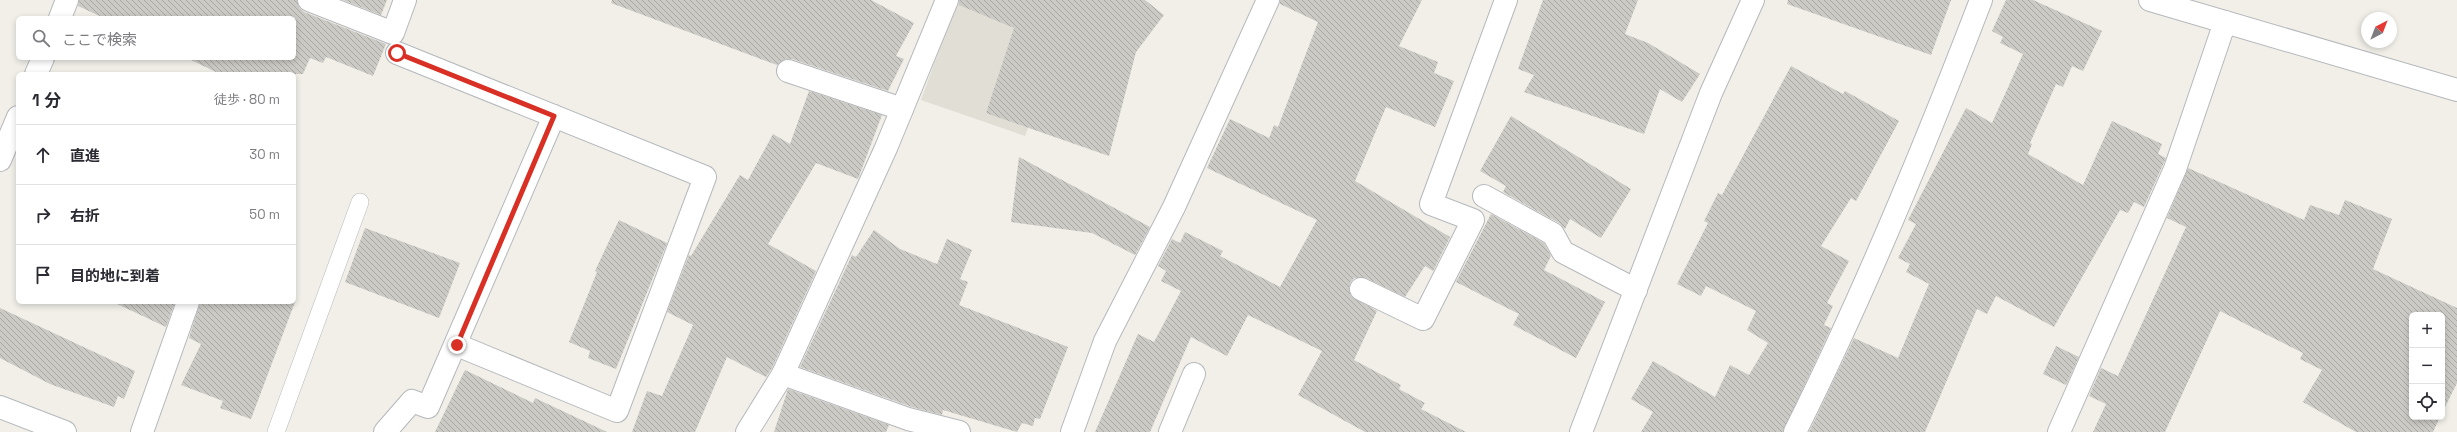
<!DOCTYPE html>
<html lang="ja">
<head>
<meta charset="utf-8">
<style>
  :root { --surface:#fff; --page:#f2f2f3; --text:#2b2b33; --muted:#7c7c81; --line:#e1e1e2 }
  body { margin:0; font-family:"Space Grotesk","Noto Sans JP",sans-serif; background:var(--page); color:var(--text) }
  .controls { position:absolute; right:12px; bottom:12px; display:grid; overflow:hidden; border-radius:6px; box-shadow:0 2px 6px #0003 }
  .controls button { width:36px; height:36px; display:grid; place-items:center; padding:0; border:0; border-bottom:1px solid var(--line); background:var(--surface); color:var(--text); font:20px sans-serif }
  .compass { position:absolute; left:2361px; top:12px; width:36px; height:36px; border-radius:50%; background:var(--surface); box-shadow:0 2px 6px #0003; rotate:42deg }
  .stop { position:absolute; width:12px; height:12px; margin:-9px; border:3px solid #d93025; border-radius:50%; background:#fff }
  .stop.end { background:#d93025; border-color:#fff; box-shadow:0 1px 4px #0008 }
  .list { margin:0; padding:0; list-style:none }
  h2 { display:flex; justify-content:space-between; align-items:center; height:52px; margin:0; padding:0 16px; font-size:17px }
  h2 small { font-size:13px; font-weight:400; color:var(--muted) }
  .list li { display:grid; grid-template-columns:26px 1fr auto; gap:12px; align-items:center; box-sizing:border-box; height:60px; padding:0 16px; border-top:1px solid var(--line) }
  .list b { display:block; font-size:15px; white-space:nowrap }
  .list em { font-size:13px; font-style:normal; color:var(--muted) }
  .icon { flex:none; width:22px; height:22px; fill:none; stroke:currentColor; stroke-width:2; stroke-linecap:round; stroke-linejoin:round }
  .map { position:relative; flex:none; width:2457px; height:432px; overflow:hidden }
  .search { position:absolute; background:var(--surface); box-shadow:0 2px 6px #0003; left:16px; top:16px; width:280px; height:44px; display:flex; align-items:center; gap:10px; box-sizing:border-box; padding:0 14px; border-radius:6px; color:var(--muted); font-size:15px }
  .panel { position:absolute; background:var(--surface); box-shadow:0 2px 6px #0003; left:16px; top:72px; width:280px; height:232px; border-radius:6px }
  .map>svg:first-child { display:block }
  .education { fill:#e1ded6 }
  .building { fill:url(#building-back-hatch) }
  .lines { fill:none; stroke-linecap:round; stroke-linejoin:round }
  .lane-casing { stroke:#b5b8bc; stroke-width:18 }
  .street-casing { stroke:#b5b8bc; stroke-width:24 }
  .lane { stroke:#fff; stroke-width:17 }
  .street { stroke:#fff; stroke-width:22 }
  .route { stroke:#d93025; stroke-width:5 }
</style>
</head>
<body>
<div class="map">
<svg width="2457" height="432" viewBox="0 0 2457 432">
  <defs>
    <pattern id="building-back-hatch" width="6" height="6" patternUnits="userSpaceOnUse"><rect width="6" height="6" fill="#cccac5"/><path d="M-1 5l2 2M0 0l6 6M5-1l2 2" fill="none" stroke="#a9a8a4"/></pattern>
  </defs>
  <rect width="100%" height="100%" fill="#f1efe8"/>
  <polygon class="education" points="957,0 1077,0 1025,136 921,100"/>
  <g class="building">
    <polygon points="79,0 297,0 299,7 304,12 386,44 373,76 326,57 323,63 310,58 303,74 220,74 187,58 294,58 294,18 104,18 78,6"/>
    <polygon points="343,0 387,0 381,15"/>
    <polygon points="612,0 871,0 914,23 896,56 904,59 888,91 792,59 785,59 777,65 611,3"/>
    <polygon points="959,0 1145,0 1164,15 1136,52 1109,156 986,113 1014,28 959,5"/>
    <polygon points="1280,0 1422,0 1399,46 1438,62 1434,73 1454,81 1435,127 1386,107 1355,181 1450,237 1433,271 1425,266 1405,297 1366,278 1354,278 1350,283 1349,290 1351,296 1377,311 1354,360 1401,385 1399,389 1425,403 1421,409 1466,432 1365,432 1298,395 1322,351 1248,315 1227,356 1191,337 1150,432 1095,432 1138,334 1154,342 1181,291 1161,281 1166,271 1158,266 1172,239 1180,243 1185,232 1223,251 1220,256 1280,287 1317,220 1207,168 1230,119 1269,138 1274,125 1278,127 1318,22 1280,4"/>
    <polygon points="1543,0 1638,0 1625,34 1648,43 1700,74 1682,102 1660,89 1644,134 1524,92 1534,75 1518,69"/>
    <polygon points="1788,0 1951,0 1931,55 1787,4"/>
    <polygon points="2006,0 2033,0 2102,31 2083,71 2072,66 2063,87 2056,84 2030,143 2032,144 2028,154 2083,185 2112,121 2162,144 2158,154 2166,158 2144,207 2134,202 2128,213 2120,210 2054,327 1996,296 1987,314 1977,309 1925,432 1809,432 1854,338 1898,358 1929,284 1906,272 1910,264 1898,258 1916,224 1908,220 1966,108 1992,123 2023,54 2000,43 2003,37 1992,31"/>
    <polygon points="1791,66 1843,94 1845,91 1899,121 1856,201 1851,198 1821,246 1849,261 1827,303 1833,306 1824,325 1831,328 1783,432 1641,432 1653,412 1631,399 1653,361 1715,397 1730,365 1749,375 1768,343 1747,330 1756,311 1706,286 1701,296 1677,284 1708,223 1704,221 1718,193 1722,195"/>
    <polygon points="809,91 882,115 858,179 816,163 768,244 816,271 772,368 766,377 727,357 695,432 632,432 647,391 662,396 693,325 667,312 689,255 691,256 740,175 748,180 773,134 790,144"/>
    <polygon points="1511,116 1631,189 1601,238 1570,219 1565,229 1559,223 1503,192 1506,186 1480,171"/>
    <polygon points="1019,157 1150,227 1135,255 1092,233 1011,222"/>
    <polygon points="2188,168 2304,220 2310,205 2339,215 2345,200 2392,219 2373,269 2457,308 2457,383 2442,413 2442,315 2412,315 2412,417 2440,417 2433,432 2356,432 2303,402 2322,370 2300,359 2303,353 2220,311 2165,432 2093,432 2106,404 2089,396 2101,368 2118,376 2186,227 2167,218"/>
    <polygon points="1491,214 1544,243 1551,256 1544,270 1605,302 1576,358 1513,325 1519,314 1456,282"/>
    <polygon points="619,220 667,243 616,369 588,358 590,351 569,342 597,272 595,271"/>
    <polygon points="365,228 460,263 439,318 345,282"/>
    <polygon points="874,230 900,249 937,264 947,239 972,250 960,279 968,282 959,305 1068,347 1040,419 1035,418 1033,426 1022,423 1017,432 943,410 942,415 912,407 800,367 852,255 856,257"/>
    <polygon points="113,302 175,302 166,327"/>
    <polygon points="200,302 295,302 251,419 220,408 223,401 181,385 201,344 189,338"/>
    <polygon points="0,308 135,371 124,399 118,396 114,407 50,384 0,358"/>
    <polygon points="2056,346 2079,357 2066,385 2043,374"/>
    <polygon points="465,370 533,403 535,398 607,432 435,432"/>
    <polygon points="788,389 889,425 886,432 774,432"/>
  </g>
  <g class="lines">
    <g class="lane-casing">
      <polyline id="lane" points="276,432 360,202"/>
    </g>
    <g class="street-casing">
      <g id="street">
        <polyline points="309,0 393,33 405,0"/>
        <polyline points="2150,0 2457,90"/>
        <polyline points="60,18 67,0"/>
        <polyline points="397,53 705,177 617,411 457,345"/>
        <polyline points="788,71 902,109"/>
        <polyline points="36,74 43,58"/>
        <polyline points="0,160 18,117"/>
        <polyline points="1484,196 1553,234 1563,252 1636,290"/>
        <polyline points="1361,289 1423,319 1473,220 1431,204 1506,0"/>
        <polyline points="783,374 908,419 959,432"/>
        <polyline points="0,407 65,432"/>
        <polyline points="142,432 188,302"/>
        <polyline points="385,432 412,401 428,407 554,116"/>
        <polyline points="747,432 783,374 886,148 947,0"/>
        <polyline points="1072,432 1105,341 1174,207 1268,0"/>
        <polyline points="1170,432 1194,374"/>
        <polyline points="1581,432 1711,93 1753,0"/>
        <path d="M 1795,432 C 1865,292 1925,146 1981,0"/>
        <polyline points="2059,432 2175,169 2225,22"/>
      </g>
    </g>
    <use href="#lane" class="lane"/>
    <use href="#street" class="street"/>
  </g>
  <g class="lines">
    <polyline class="route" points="397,53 554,116 457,345"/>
  </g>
</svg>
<div class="controls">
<button>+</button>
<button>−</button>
<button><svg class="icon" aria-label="locate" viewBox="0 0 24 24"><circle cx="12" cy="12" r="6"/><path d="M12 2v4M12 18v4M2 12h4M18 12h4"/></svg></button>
</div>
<svg class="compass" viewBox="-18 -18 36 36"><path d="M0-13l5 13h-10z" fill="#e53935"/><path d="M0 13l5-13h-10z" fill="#7c7c81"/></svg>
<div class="stop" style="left:397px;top:53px"></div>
<div class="stop end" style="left:457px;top:345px"></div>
<div class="search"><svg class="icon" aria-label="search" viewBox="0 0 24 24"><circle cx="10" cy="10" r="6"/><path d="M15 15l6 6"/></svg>ここで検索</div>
<section class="panel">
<h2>1 分<small>徒歩 · 80 m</small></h2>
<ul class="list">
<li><svg class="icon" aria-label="ahead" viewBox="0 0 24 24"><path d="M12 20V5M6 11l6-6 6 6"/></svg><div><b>直進</b></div><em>30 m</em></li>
<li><svg class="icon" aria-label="right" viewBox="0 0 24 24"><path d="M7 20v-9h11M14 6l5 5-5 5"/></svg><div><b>右折</b></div><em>50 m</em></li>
<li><svg class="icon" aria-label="arrive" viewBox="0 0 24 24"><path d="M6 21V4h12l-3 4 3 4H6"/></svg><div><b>目的地に到着</b></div></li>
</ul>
</section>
</div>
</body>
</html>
